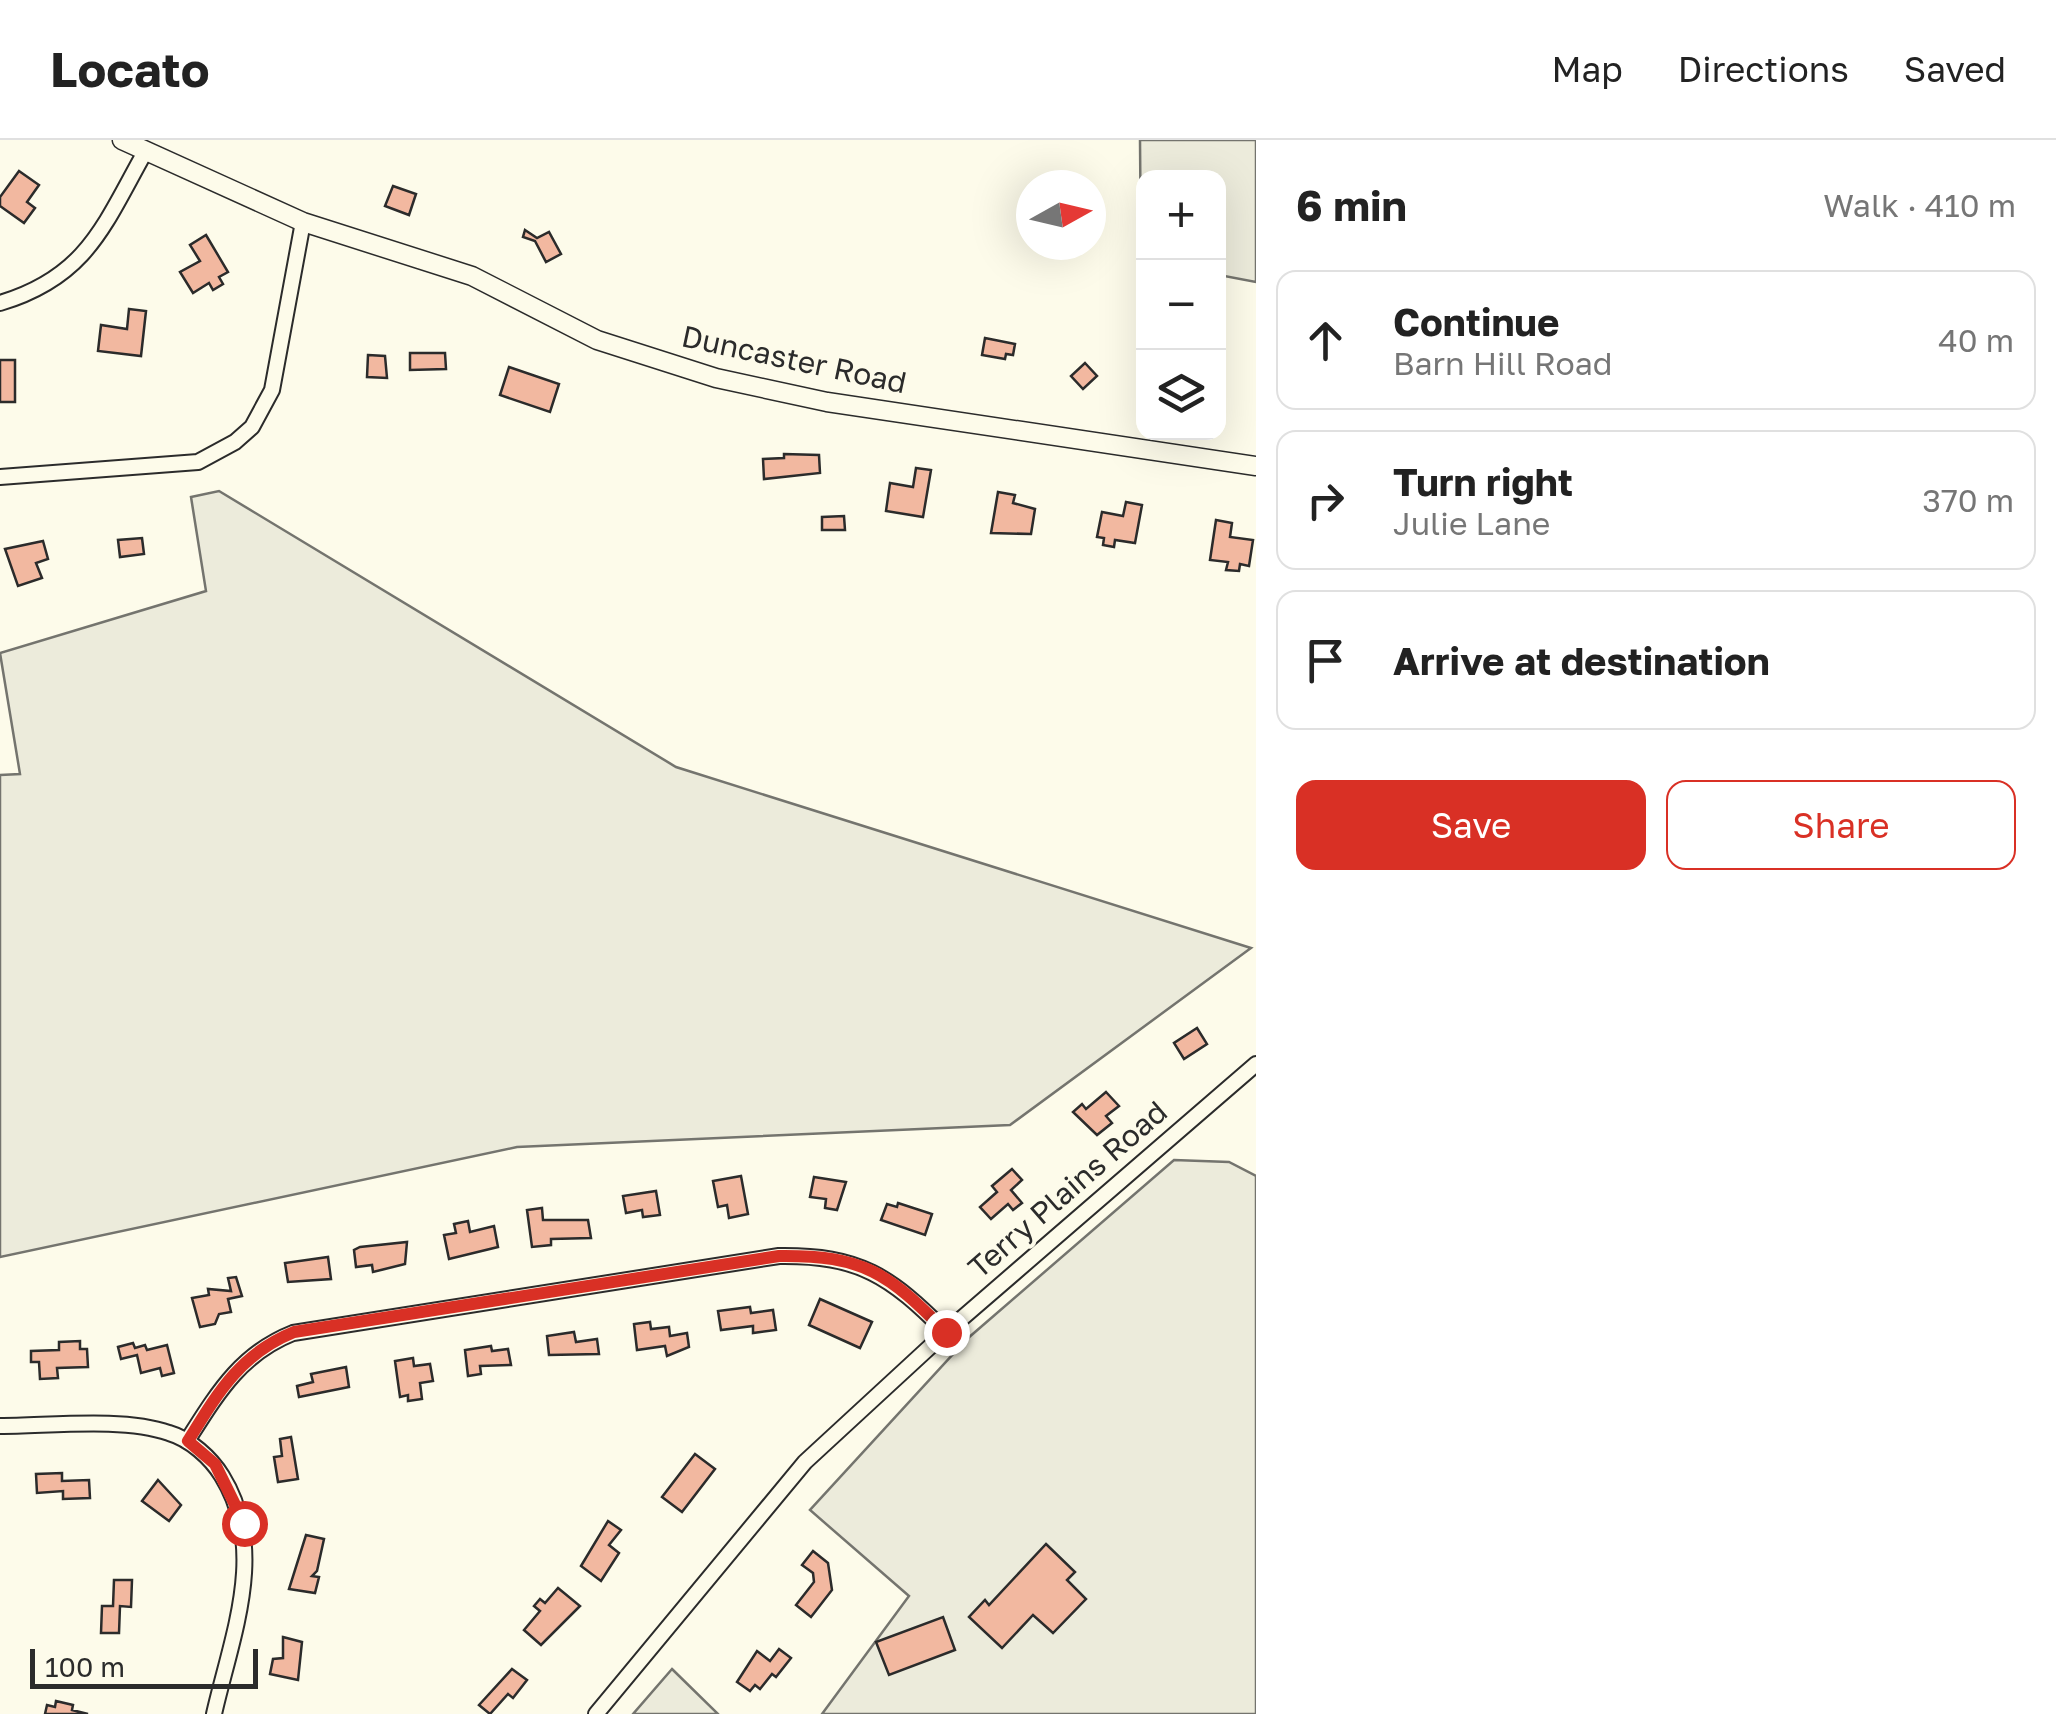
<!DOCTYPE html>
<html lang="en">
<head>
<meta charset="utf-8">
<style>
  :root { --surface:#fff; --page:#f6f6f6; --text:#222; --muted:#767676; --line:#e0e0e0; --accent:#d93025 }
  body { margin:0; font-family:"Golos Text",sans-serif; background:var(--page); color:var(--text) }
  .controls { position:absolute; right:30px; top:30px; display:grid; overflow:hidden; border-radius:20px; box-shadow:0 10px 40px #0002 }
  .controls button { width:90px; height:90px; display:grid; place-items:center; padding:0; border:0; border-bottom:2px solid var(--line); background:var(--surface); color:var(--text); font:50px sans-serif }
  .compass { position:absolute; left:1016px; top:30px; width:90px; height:90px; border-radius:50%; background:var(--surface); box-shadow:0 10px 40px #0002; rotate:82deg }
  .scale { position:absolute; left:30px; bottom:25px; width:228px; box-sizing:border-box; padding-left:10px; border:5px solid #2b2b2b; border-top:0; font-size:28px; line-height:35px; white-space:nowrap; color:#2b2b2b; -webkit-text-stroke:8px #fdfbea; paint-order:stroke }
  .stop { position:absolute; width:30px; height:30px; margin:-22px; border:8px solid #d93025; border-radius:50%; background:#fff }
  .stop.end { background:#d93025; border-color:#fff; box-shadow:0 2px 10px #0008 }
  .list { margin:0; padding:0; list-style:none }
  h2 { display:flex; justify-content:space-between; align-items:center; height:130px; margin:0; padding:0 40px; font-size:42px }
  h2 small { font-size:32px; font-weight:400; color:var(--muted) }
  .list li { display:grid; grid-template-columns:65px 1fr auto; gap:30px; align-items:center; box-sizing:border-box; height:140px; margin:0 20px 20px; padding:0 20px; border:2px solid var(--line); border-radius:20px }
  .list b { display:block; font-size:38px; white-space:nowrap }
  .list p { margin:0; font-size:32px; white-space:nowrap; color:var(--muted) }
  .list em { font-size:32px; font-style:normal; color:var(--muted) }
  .actions { display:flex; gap:20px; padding:30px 40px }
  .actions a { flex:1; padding:22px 0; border:2px solid var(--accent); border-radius:20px; text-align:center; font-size:35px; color:var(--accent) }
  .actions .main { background:var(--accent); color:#fff }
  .icon { flex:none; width:55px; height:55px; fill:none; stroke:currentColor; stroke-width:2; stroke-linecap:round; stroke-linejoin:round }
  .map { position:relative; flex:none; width:1256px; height:1574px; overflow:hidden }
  header { display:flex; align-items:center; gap:60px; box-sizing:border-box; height:140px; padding:0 50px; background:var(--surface); border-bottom:2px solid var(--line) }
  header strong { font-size:48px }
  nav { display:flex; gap:55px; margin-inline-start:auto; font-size:35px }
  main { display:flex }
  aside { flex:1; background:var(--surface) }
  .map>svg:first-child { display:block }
  .green { fill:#ecebdb; stroke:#74746e; stroke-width:2.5 }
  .building { fill:#f2b8a0; stroke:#2b2b2b; stroke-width:2.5 }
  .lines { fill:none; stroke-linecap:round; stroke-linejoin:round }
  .minor-casing { stroke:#2b2b2b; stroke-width:18 }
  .tertiary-casing { stroke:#2b2b2b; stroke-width:21 }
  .minor { stroke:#fdfbea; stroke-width:14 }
  .tertiary { stroke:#fdfbea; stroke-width:18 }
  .route { stroke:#d93025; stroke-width:12 }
  .labels { text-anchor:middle; stroke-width:8; stroke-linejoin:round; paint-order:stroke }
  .street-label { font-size:30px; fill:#2b2b2b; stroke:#fdfbea }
</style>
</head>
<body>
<header>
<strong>Locato</strong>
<nav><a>Map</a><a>Directions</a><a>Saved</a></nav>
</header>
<main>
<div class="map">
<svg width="1256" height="1574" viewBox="0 0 1256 1574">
  <rect width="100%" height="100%" fill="#fdfbea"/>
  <g class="green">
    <polygon points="1140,0 1256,0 1256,142 1219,135 1218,38 1144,38 1141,120"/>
    <polygon points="219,351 676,627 1251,808 1010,985 517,1007 0,1117 0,635 20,634 0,513 206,451 191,357"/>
    <polygon points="1174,1020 1229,1022 1256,1036 1256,1574 822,1574 909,1456 810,1370 967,1199"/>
    <polygon points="672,1529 718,1574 633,1574"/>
  </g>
  <g class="building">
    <polygon points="19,31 39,45 27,62 35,68 24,83 0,66 0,57"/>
    <polygon points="393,46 416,54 409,75 385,66"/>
    <polygon points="525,90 537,98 549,92 561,114 546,122 535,101 523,97"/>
    <polygon points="206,95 228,132 219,137 223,144 213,150 209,143 193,153 180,132 200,121 190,105"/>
    <polygon points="129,169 146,171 141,216 98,211 101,185 127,189"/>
    <polygon points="985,198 1015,204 1013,215 1006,214 1005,219 982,215"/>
    <polygon points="410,213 445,213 446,229 410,230"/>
    <polygon points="368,215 385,216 387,238 367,237"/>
    <rect x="0" y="220" width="15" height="42"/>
    <polygon points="1085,223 1097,236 1083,249 1071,236"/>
    <polygon points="509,227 559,244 550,272 500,255"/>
    <polygon points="784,314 819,315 820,333 764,339 763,319 784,318"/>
    <polygon points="916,328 931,330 923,377 886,371 890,343 913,347"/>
    <polygon points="998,352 1015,355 1013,363 1035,369 1031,394 991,393"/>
    <polygon points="1126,362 1142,365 1135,403 1115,400 1114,407 1103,405 1104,398 1097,397 1102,372 1123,376"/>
    <polygon points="844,376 845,390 822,390 822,377"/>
    <polygon points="1216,380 1232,383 1230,397 1253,400 1249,426 1240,424 1239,431 1226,430 1228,422 1210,420"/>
    <polygon points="142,398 144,414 120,417 118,400"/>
    <polygon points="43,401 48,419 36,423 42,438 18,446 5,409"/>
    <polygon points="1197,888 1207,904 1184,919 1174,903"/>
    <polygon points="1106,952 1119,966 1106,976 1112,983 1097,995 1073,972 1082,964 1086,969"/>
    <polygon points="1012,1029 1022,1040 1011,1050 1022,1063 1013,1070 1008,1064 991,1079 980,1067 997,1052 992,1046"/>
    <polygon points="741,1036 748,1074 729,1078 727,1065 718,1067 713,1041"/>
    <polygon points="814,1037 846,1042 837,1070 825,1068 826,1059 810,1057"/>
    <polygon points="656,1051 660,1075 643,1077 642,1070 626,1073 623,1056"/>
    <polygon points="898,1063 932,1074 925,1095 881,1080 887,1064 897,1067"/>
    <polygon points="542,1068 543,1080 588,1080 591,1098 551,1099 551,1105 532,1107 527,1070"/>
    <polygon points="468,1081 470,1092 494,1086 498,1107 449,1119 444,1095 456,1093 454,1084"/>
    <polygon points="407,1102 405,1124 373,1132 372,1125 356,1127 354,1110 360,1107"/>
    <polygon points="328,1117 331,1139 288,1142 285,1123"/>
    <polygon points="236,1137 242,1156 228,1159 231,1172 219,1174 215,1184 200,1187 192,1158 209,1155 208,1149 231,1151 228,1138"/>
    <polygon points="820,1159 872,1182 860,1208 809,1185"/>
    <polygon points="750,1167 751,1173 773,1170 776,1190 753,1193 753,1186 721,1190 718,1171"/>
    <polygon points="650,1182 651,1189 669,1187 670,1196 687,1193 689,1207 667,1216 665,1206 637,1210 634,1184"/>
    <polygon points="574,1192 576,1202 597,1199 599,1214 549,1215 547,1196"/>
    <polygon points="80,1201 80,1209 87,1209 88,1227 57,1228 58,1238 40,1239 39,1222 31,1222 31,1211 59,1210 59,1202"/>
    <polygon points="133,1203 135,1208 145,1205 147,1210 167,1205 174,1233 162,1236 160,1228 141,1233 137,1215 121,1219 118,1207"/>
    <polygon points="491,1206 492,1211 508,1209 511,1225 480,1226 481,1234 468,1236 465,1210"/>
    <polygon points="413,1218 414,1226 430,1224 433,1241 420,1243 422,1259 408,1261 408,1255 400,1257 395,1221"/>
    <polygon points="346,1227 349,1247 299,1257 297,1246 313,1242 311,1234"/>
    <polygon points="291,1297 298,1339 278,1342 274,1317 282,1316 280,1299"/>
    <polygon points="695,1314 715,1329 682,1372 662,1357"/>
    <polygon points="62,1333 62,1341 89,1340 90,1358 63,1359 63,1351 37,1353 36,1334"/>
    <polygon points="158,1340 181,1365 169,1381 142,1361"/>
    <polygon points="608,1381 621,1390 609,1405 619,1413 601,1441 581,1426"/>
    <polygon points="306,1395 324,1399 317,1431 312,1436 319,1437 315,1453 289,1449"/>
    <polygon points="1046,1404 1075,1432 1067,1440 1086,1459 1053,1493 1033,1475 1002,1508 969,1477 985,1460 989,1465"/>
    <polygon points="813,1411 828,1423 832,1450 811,1477 796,1465 814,1442 813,1433 802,1425"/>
    <polygon points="114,1440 132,1440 131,1467 120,1466 119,1493 101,1493 102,1466 113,1466"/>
    <polygon points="558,1448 580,1466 541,1505 524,1490 540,1471 534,1466 540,1459 545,1463"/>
    <polygon points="943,1477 955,1510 889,1535 876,1502"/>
    <polygon points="283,1497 302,1502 298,1540 270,1534 273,1519 283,1518"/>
    <polygon points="779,1509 791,1518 776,1537 772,1534 760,1549 755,1545 750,1551 737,1542 757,1511 770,1521"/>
    <polygon points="512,1529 527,1540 513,1558 508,1554 490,1574 479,1565"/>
    <polygon points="56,1561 73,1565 72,1570 88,1574 45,1574 47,1565 55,1567"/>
  </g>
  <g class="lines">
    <g class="minor-casing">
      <g id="minor">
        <path d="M 0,163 C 87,137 104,85 145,12"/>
        <polyline points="0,337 198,322 235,302 252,287 272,250 303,82"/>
        <path d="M 0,1286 C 50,1286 123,1277 169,1293 C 190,1299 211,1318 222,1336 C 268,1410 232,1495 214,1574"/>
        <path d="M 187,1301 C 217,1254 240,1214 293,1193 L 779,1116 C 860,1115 890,1136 946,1192"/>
        <polyline points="596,1574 805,1322 946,1192 1256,924"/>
      </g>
    </g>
    <g class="tertiary-casing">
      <polyline id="tertiary" points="122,0 303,82 472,136 597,200 716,238 827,262 1256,326"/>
    </g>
    <use href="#minor" class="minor"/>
    <use href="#tertiary" class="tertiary"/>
  </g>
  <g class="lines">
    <path class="route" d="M 244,1383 L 215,1324 L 188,1301 C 217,1254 240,1214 294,1192 L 779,1116 C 864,1115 888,1133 946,1192"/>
  </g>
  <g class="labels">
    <g class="street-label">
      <text transform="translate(794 220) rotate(12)" y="10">Duncaster Road</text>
      <text transform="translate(1068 1050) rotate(-41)" y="10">Terry Plains Road</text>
    </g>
  </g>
</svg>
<div class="controls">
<button>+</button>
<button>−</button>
<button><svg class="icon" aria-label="layers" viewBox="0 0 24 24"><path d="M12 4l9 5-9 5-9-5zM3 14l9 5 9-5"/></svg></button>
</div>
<svg class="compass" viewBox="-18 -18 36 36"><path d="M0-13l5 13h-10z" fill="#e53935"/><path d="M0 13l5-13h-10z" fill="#767676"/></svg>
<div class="scale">100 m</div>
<div class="stop" style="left:244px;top:1383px"></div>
<div class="stop end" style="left:946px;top:1192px"></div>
</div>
<aside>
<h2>6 min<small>Walk · 410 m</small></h2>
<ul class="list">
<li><svg class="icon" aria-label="ahead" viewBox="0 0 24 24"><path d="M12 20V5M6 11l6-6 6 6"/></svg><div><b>Continue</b><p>Barn Hill Road</p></div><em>40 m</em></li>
<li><svg class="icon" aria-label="right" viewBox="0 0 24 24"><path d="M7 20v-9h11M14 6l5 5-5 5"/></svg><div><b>Turn right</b><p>Julie Lane</p></div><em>370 m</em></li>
<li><svg class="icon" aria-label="arrive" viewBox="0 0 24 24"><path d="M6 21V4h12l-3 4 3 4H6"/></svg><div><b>Arrive at destination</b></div></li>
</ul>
<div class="actions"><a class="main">Save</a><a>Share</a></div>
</aside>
</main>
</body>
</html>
